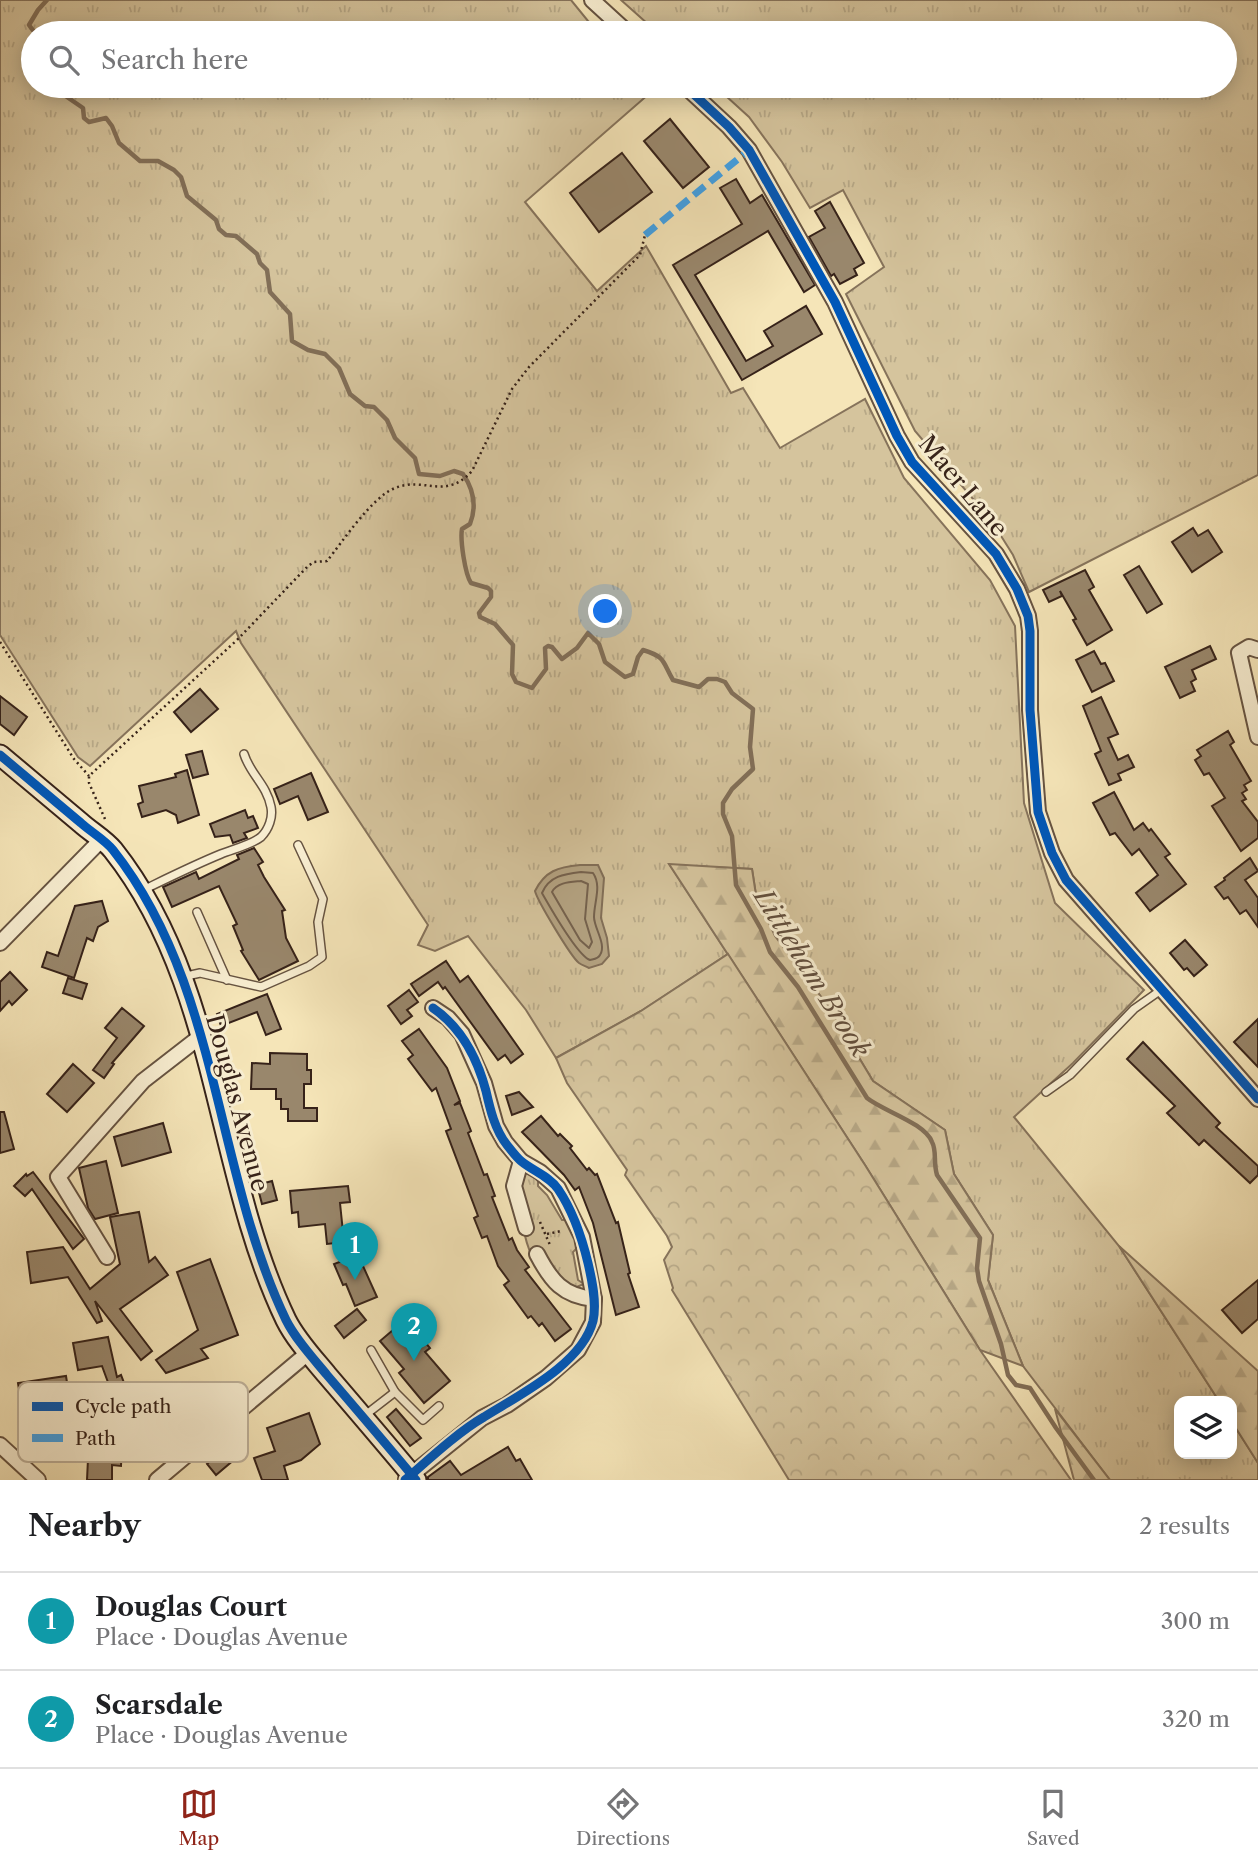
<!DOCTYPE html>
<html lang="en">
<head>
<meta charset="utf-8">
<style>
  :root { --surface:#fff; --page:#f2f2f2; --text:#202124; --muted:#757577; --line:#e0e0e0; --accent:#8f2418 }
  body { margin:0; font-family:"Libre Caslon Text",serif; background:var(--page); color:var(--text) }
  .controls { position:absolute; right:21px; bottom:21px; display:grid; overflow:hidden; border-radius:14px; box-shadow:0 4px 18px #0003 }
  .controls button { width:63px; height:63px; display:grid; place-items:center; padding:0; border:0; border-bottom:2px solid var(--line); background:var(--surface); color:var(--text); font:35px sans-serif }
  .you { position:absolute; left:606px; top:612px; width:24px; height:24px; margin:-18px; border:5px solid #fff; border-radius:50%; background:#1a73e8; box-shadow:0 0 0 10px #1a73e833 }
  .badge { display:grid; place-items:center; width:46px; height:46px; border-radius:50%; background:var(--accent); color:#fff; font-size:23px; font-weight:700 }
  .pin { position:absolute; translate:-50% -58px; filter:drop-shadow(0 2px 4px #0008) }
  .pin::after { content:''; position:absolute; top:37px; width:24px; height:21px; background:inherit; clip-path:polygon(0 0,100% 0,50% 100%) }
  .list { margin:0; padding:0; list-style:none }
  h2 { display:flex; justify-content:space-between; align-items:center; height:91px; margin:0; padding:0 28px; font-size:30px }
  h2 small { font-size:23px; font-weight:400; color:var(--muted) }
  .list li { display:grid; grid-template-columns:46px 1fr auto; gap:21px; align-items:center; box-sizing:border-box; height:98px; padding:0 28px; border-top:2px solid var(--line) }
  .list b { display:block; font-size:26px; white-space:nowrap }
  .list p { margin:0; font-size:23px; white-space:nowrap; color:var(--muted) }
  .list em { font-size:23px; font-style:normal; color:var(--muted) }
  .icon { flex:none; width:38px; height:38px; fill:none; stroke:currentColor; stroke-width:2; stroke-linecap:round; stroke-linejoin:round }
  .map { position:relative; flex:none; width:1258px; height:1480px; overflow:hidden }
  .search { position:absolute; background:var(--surface); box-shadow:0 4px 18px #0003; left:21px; right:21px; top:21px; height:77px; display:flex; align-items:center; gap:18px; box-sizing:border-box; padding:0 24px; border-radius:38px; color:var(--muted); font-size:26px }
  .sheet { height:287px; background:var(--surface) }
  nav { display:flex; justify-content:space-around; align-items:center; box-sizing:border-box; height:98px; border-top:2px solid var(--line); background:var(--surface); font-size:19px; color:var(--muted) }
  nav a { display:grid; justify-items:center; gap:4px }
  nav .on { color:var(--accent) }
  .map>svg:first-child { display:block }
  .grass { fill:url(#grass-tufts); stroke:#86735b; stroke-width:2 }
  .forest { fill:url(#forest-firs); stroke:#86735b; stroke-width:2 }
  .park { fill:url(#park-crowns); stroke:#86735b; stroke-width:2 }
  .water { fill:#b4a382; stroke:#826f58; stroke-width:2 }
  .lines { fill:none; stroke-linecap:round; stroke-linejoin:round }
  .shore { stroke:#75624e; stroke-width:2 }
  .stream { stroke:#826f58; stroke-width:4.5 }
  .building { fill:#99876c; stroke:#362219; stroke-width:2 }
  .lane-casing { stroke:#665341; stroke-width:10 }
  .street-casing { stroke:#665341; stroke-width:18 }
  .secondary-casing { stroke:#362219; stroke-width:23 }
  .path { stroke:#362219; stroke-width:2.5; stroke-dasharray:2 3.5; stroke-linecap:butt }
  .lane { stroke:#f8eed1; stroke-width:7 }
  .street { stroke:#f8eed1; stroke-width:14 }
  .secondary { stroke:#f8eed1; stroke-width:19 }
  .quiet { stroke:#3fa2ea; stroke-width:7; stroke-dasharray:14 7; stroke-linecap:butt }
  .cycleway-casing { stroke:#f8eed1; stroke-width:13 }
  .cycleway { stroke:#0057b8; stroke-width:9 }
  .labels { text-anchor:middle; stroke-width:6; stroke-linejoin:round; paint-order:stroke }
  .street-label { font-size:24px; fill:#362219; stroke:#f8eed1 }
  .water-label { font-size:26px; font-style:italic; fill:#624f3e; stroke:#f8eed1 }
  .key { fill:#f8eed1; stroke:#beb19a; stroke-width:2 }
  .key-label { font-size:19px; fill:#362219 }
</style>
</head>
<body>
<div class="map">
<svg width="1258" height="1480" viewBox="0 0 1258 1480">
  <defs>
    <pattern id="grass-tufts" width="24" height="20" patternUnits="userSpaceOnUse" patternTransform="scale(1.75)"><rect width="24" height="20" fill="#d5c49d"/><path d="M3 7l-1-3M5 7V3M7 7l1-3M15 17l-1-3M17 17v-4M19 17l1-3" fill="none" stroke="#b7a887"/></pattern>
    <pattern id="forest-firs" width="22" height="20" patternUnits="userSpaceOnUse" patternTransform="scale(1.75)"><rect width="22" height="20" fill="#d5c49d"/><path d="M5 1l3.5 6h-7zM16 11l3.5 6h-7z" fill="#b7a887"/></pattern>
    <pattern id="park-crowns" width="20" height="18" patternUnits="userSpaceOnUse" patternTransform="scale(1.75)"><rect width="20" height="18" fill="#d5c49d"/><path d="M2 6a3 3 0 1 1 6 0M12 15a3 3 0 1 1 6 0" fill="none" stroke="#b7a887"/></pattern>
  </defs>
  <rect width="100%" height="100%" fill="#f5e5b8"/>
  <filter id="stains"><feTurbulence type="fractalNoise" baseFrequency=".00286" numOctaves="4"/><feColorMatrix values="0 0 0 0 .2 0 0 0 0 .09 0 0 0 0 .02 0 0 0 .5 -.17"/></filter>
  <radialGradient id="worn" r=".72"><stop offset=".6" stop-color="#630" stop-opacity="0"/><stop offset="1" stop-color="#630" stop-opacity=".3"/></radialGradient>
  <g class="grass">
    <polygon points="0,0 571,0 588,21 603,33 33,33 33,86 658,86 525,202 597,291 646,246 731,393 743,388 780,448 865,399 904,478 990,580 1015,626 1024,803 1055,903 1144,990 1073,1063 1014,1117 1119,1246 1219,1401 1179,1401 1179,1454 1232,1454 1232,1422 1258,1463 1258,1480 1110,1480 1023,1366 988,1280 993,1235 954,1174 945,1130 873,1081 828,1006 775,936 756,895 752,869 670,865 728,954 641,1011 556,1058 526,1010 468,936 435,951 418,945 428,925 241,643 236,631 90,766 78,757 0,635"/>
    <polygon points="621,0 1258,0 1258,475 1029,592 1013,555 991,520 915,431 846,294 884,267 843,190 810,208 782,162 749,117 715,86 1225,86 1225,33 658,33"/>
    <path d="M 525,1173 L 538,1177 L 538,1186 L 547,1195 L 562,1220 L 567,1220 L 572,1228 L 578,1247 L 573,1252 L 578,1280 L 584,1284 L 574,1288 L 557,1275 L 539,1248 L 530,1252 C 521,1228 517,1198 525,1173 Z"/>
  </g>
  <g class="forest">
    <polygon points="669,864 752,869 756,895 775,936 828,1006 873,1081 945,1130 954,1174 993,1235 988,1280 1023,1366 980,1350 865,1165"/>
    <polygon points="1119,1246 1258,1371 1258,1463 1232,1422 1232,1401 1219,1401"/>
    <polygon points="1055,1409 1110,1480 1074,1480"/>
  </g>
  <polygon class="park" points="728,954 865,1165 980,1350 1071,1480 789,1480 672,1290 673,1288 664,1260 672,1247 667,1236 625,1175 627,1170 567,1083 556,1058 641,1011"/>
  <path class="water" d="M 580,865 L 598,865 L 604,878 L 601,918 L 607,938 L 609,956 L 602,964 L 589,968 C 585,966 582,965 579,963 C 571,957 537,900 535,891 C 545,871 558,867 580,865 Z"/>
  <g class="lines">
    <g class="shore">
      <path d="M 581,872 L 593,873 C 602,886 594,902 594,917 C 594,928 607,945 600,955 C 598,959 594,959 590,960 C 577,955 550,907 542,893 C 549,876 564,874 581,872 Z"/>
      <path d="M 581,881 L 588,884 L 585,919 L 592,942 L 589,948 L 580,940 L 552,892 C 557,882 571,882 581,881 Z"/>
    </g>
    <g class="stream">
      <polyline points="35,33 29,25 38,10 47,0"/>
      <path d="M 51,86 L 83,108 L 84,118 L 89,122 L 106,118 L 112,126 L 119,143 L 140,161 L 158,161 L 174,170 L 181,177 L 187,196 L 216,220 L 219,229 L 226,235 L 236,236 L 257,254 L 260,263 L 267,270 L 270,292 L 290,314 L 292,341 L 308,350 L 325,354 L 339,368 L 350,394 L 365,406 L 374,407 L 387,420 L 395,438 L 415,458 L 419,474 L 440,476 L 454,471 L 463,474 C 474,490 477,506 470,524 L 462,529 C 460,540 465,574 471,583 L 488,588 L 491,591 L 491,597 L 479,613 L 480,617 L 495,624 L 513,645 L 512,674 L 516,682 L 532,688 L 546,669 L 545,648 L 548,646 L 552,647 L 562,659 L 577,648 L 588,633 L 599,644 L 605,662 L 625,677 L 633,674 L 638,657 L 643,650 C 666,657 662,661 673,680 L 699,687 L 708,679 L 717,679 L 725,682 L 732,693 L 753,709 L 750,747 L 753,769 L 732,789 L 723,803 L 723,814 L 732,836 L 736,885 L 761,929 L 770,952 L 798,987 L 867,1098 C 883,1111 925,1123 932,1142 C 937,1151 933,1162 937,1175 L 980,1238 L 977,1268 L 979,1281 L 1001,1344 L 1008,1375 L 1016,1385 L 1030,1388 L 1056,1428 L 1094,1480"/>
    </g>
  </g>
  <g class="building">
    <polygon points="670,119 709,167 683,188 644,141"/>
    <polygon points="622,153 652,192 599,232 570,193"/>
    <polygon points="736,179 750,203 762,195 815,285 804,292 768,231 695,275 746,361 773,346 764,331 806,306 822,334 742,380 673,265 742,224 720,188"/>
    <polygon points="830,202 864,263 854,269 857,275 840,284 834,274 831,276 809,237 825,228 815,211"/>
    <polygon points="1193,528 1198,536 1208,530 1222,552 1192,572 1172,542"/>
    <polygon points="1139,566 1162,604 1147,613 1124,575"/>
    <polygon points="1085,570 1094,587 1089,590 1112,630 1087,645 1073,620 1076,619 1060,591 1062,596 1049,602 1043,590"/>
    <polygon points="1210,646 1216,659 1192,670 1196,679 1191,682 1195,691 1180,698 1165,667"/>
    <polygon points="1094,651 1101,664 1105,663 1114,681 1092,692 1076,660"/>
    <polygon points="200,689 218,709 191,732 174,712"/>
    <polygon points="0,696 27,717 14,735 0,724"/>
    <polygon points="1101,697 1118,734 1108,738 1118,760 1128,755 1134,767 1118,774 1121,780 1109,785 1095,754 1101,751 1083,706"/>
    <polygon points="1228,731 1234,742 1230,745 1251,781 1244,785 1247,790 1242,793 1246,799 1242,801 1258,822 1258,838 1241,851 1212,806 1225,798 1211,776 1209,773 1204,775 1195,760 1201,756 1197,750"/>
    <polygon points="202,751 208,774 193,778 186,755"/>
    <polygon points="187,770 199,815 178,823 176,815 166,810 142,817 138,804 143,802 139,786 176,777 175,774"/>
    <polygon points="311,773 328,812 308,820 298,796 280,804 274,789"/>
    <polygon points="1114,792 1134,830 1143,823 1149,831 1151,829 1170,854 1165,857 1186,884 1150,911 1136,893 1158,875 1139,849 1132,855 1115,833 1110,835 1093,803"/>
    <polygon points="245,810 248,818 253,816 258,828 244,833 247,838 233,843 230,835 215,837 210,824"/>
    <polygon points="254,848 263,862 258,865 264,877 285,910 282,911 286,938 298,961 259,980 241,951 243,950 233,926 237,924 219,886 172,907 163,887 196,872 199,879 239,859 237,855"/>
    <polygon points="1250,858 1258,871 1245,880 1258,898 1258,927 1246,910 1240,914 1228,897 1224,899 1215,887 1225,880 1224,878"/>
    <polygon points="102,901 108,921 98,927 93,941 87,938 74,978 42,967 47,952 58,956 75,906"/>
    <polygon points="1185,940 1207,965 1194,976 1187,968 1184,970 1170,953"/>
    <polygon points="446,961 460,982 468,976 523,1054 511,1063 505,1055 498,1060 445,987 443,989 438,982 419,996 411,984"/>
    <polygon points="10,972 27,990 12,1005 9,1001 0,1011 0,982"/>
    <polygon points="68,978 87,984 82,999 63,993"/>
    <polygon points="409,990 418,1002 407,1010 412,1016 401,1024 388,1006"/>
    <polygon points="267,994 281,1029 266,1035 257,1012 221,1026 217,1014"/>
    <polygon points="122,1008 144,1026 112,1063 114,1064 104,1078 93,1070 117,1038 105,1028"/>
    <polygon points="1258,1019 1258,1067 1234,1042"/>
    <polygon points="419,1029 447,1068 460,1101 454,1105 460,1103 471,1131 468,1133 484,1175 487,1174 495,1196 492,1197 509,1240 512,1238 517,1250 529,1267 525,1270 571,1329 555,1341 542,1323 539,1326 531,1316 528,1318 504,1285 509,1281 498,1266 487,1236 482,1238 474,1218 478,1216 446,1131 451,1129 436,1088 432,1091 408,1059 413,1055 402,1041"/>
    <polygon points="1143,1042 1220,1123 1216,1127 1258,1166 1258,1175 1250,1183 1204,1140 1199,1145 1167,1113 1175,1106 1127,1059"/>
    <polygon points="270,1053 307,1054 307,1070 311,1070 311,1084 304,1084 304,1108 317,1108 317,1121 288,1121 288,1109 281,1109 281,1099 276,1099 276,1089 251,1089 252,1063 270,1064"/>
    <polygon points="73,1064 94,1083 67,1112 47,1094"/>
    <polygon points="519,1092 533,1107 512,1115 506,1096"/>
    <polygon points="0,1112 4,1112 14,1149 0,1153"/>
    <polygon points="541,1116 558,1136 560,1134 572,1146 570,1148 587,1170 589,1168 595,1175 597,1174 616,1223 618,1222 630,1273 628,1274 639,1307 616,1315 593,1223 579,1187 575,1190 564,1175 522,1132"/>
    <polygon points="163,1123 171,1152 122,1166 114,1137"/>
    <polygon points="106,1161 118,1213 95,1219 88,1208 79,1168"/>
    <polygon points="33,1172 84,1239 73,1249 32,1189 25,1196 14,1186 26,1174 27,1176"/>
    <polygon points="272,1181 277,1200 262,1204 257,1185"/>
    <polygon points="348,1186 350,1202 340,1203 344,1242 327,1244 325,1224 299,1227 298,1212 292,1213 290,1191"/>
    <polygon points="139,1212 149,1262 155,1257 168,1275 120,1309 152,1351 141,1360 95,1301 102,1321 97,1323 68,1277 31,1283 27,1252 63,1247 90,1289 120,1264 110,1217"/>
    <polygon points="358,1255 377,1297 355,1306 346,1284 343,1285 334,1264"/>
    <polygon points="210,1259 238,1335 201,1349 208,1358 166,1373 156,1360 198,1330 177,1272"/>
    <polygon points="1258,1280 1258,1319 1242,1333 1222,1310"/>
    <polygon points="357,1309 366,1320 344,1338 335,1326"/>
    <polygon points="406,1319 430,1348 425,1352 450,1381 424,1403 399,1373 404,1369 380,1341"/>
    <polygon points="108,1337 117,1377 121,1375 126,1388 119,1390 120,1394 113,1396 102,1366 78,1370 73,1343"/>
    <polygon points="66,1376 71,1409 23,1416 18,1383"/>
    <polygon points="396,1409 421,1438 410,1446 387,1417"/>
    <polygon points="309,1413 320,1444 301,1460 284,1466 288,1480 262,1480 254,1458 275,1451 267,1428"/>
    <polygon points="73,1440 122,1442 121,1466 112,1465 112,1480 87,1480 88,1459 73,1458"/>
    <polygon points="233,1442 242,1453 216,1475 207,1464"/>
    <polygon points="508,1447 516,1461 520,1459 532,1480 428,1480 428,1477 450,1461 461,1475"/>
  </g>
  <g class="lines">
    <g class="lane-casing">
      <g id="lane">
        <path d="M 141,891 C 168,878 194,865 221,854 C 233,849 251,845 261,837 C 269,829 273,817 271,807 C 267,785 250,774 244,754"/>
        <polyline points="197,912 227,980"/>
        <polyline points="182,977 200,973 261,987 309,966 322,957 318,922 323,899 298,845"/>
        <polyline points="1046,1092 1070,1075 1134,1009 1161,990"/>
        <polyline points="371,1350 395,1392"/>
        <polyline points="364,1416 395,1392 423,1420 439,1406"/>
      </g>
    </g>
    <g class="street-casing">
      <g id="street">
        <polyline points="592,0 628,33"/>
        <polyline points="685,86 729,127 749,150 835,302 897,436 912,462 996,554 1017,589 1028,616 1030,631 1030,710 1038,812 1052,853 1066,880 1258,1099"/>
        <polyline points="1258,650 1249,647 1239,653 1258,737"/>
        <polyline points="0,943 101,840"/>
        <polyline points="521,1161 514,1186 526,1228"/>
        <path d="M 537,1254 C 551,1281 563,1296 594,1299"/>
        <polyline points="107,1257 58,1177 143,1081 201,1036"/>
        <polyline points="0,1445 38,1480"/>
        <polyline points="406,1479 482,1418 507,1405 546,1378 578,1350 593,1322 594,1299 582,1237 558,1188 540,1172 521,1161 505,1142 496,1126 484,1083 462,1034 448,1018 433,1008"/>
        <polyline points="157,1480 308,1353"/>
      </g>
    </g>
    <g class="secondary-casing">
      <path id="secondary" d="M 0,755 C 27,778 54,800 81,823 C 91,832 105,840 113,850 C 220,985 214,1170 286,1320 C 296,1340 313,1358 327,1375 C 357,1410 387,1445 416,1480"/>
    </g>
    <g class="path">
      <polyline points="0,642 74,759 89,776"/>
      <path d="M 105,819 L 89,783 L 89,776 L 237,640 L 308,566 L 314,562 L 327,561 C 343,541 372,497 395,488 C 425,476 445,501 472,471 L 512,389 L 529,367 L 640,255 L 645,235"/>
      <polyline points="540,1222 550,1245"/>
      <polyline points="547,1234 561,1231"/>
    </g>
    <use href="#lane" class="lane"/>
    <use href="#street" class="street"/>
    <use href="#secondary" class="secondary"/>
    <polyline class="quiet" points="645,235 749,150"/>
    <g class="cycleway-casing">
      <g id="cycleway">
        <polyline points="685,86 729,127 749,150 835,302 897,436 912,462 996,554 1017,589 1028,616 1030,631 1030,710 1038,812 1052,853 1066,880 1258,1099"/>
        <path d="M 0,755 C 27,778 54,800 81,823 C 91,832 105,840 113,850 C 220,985 214,1170 286,1320 C 296,1340 313,1358 327,1375 C 357,1410 387,1445 416,1480"/>
        <path d="M 405,1480 C 428,1460 458,1432 484,1417 C 519,1395 582,1364 593,1321 C 597,1303 592,1280 588,1263 C 582,1238 573,1211 558,1189 C 549,1176 533,1171 521,1161 C 516,1157 511,1150 507,1145 C 495,1130 490,1109 486,1091 C 477,1057 462,1028 433,1008"/>
      </g>
    </g>
    <use href="#cycleway" class="cycleway"/>
  </g>
  <g class="labels">
    <g class="street-label">
      <text transform="translate(963 486) rotate(50)" y="8">Maer Lane</text>
      <text transform="translate(237 1103) rotate(75)" y="8">Douglas Avenue</text>
    </g>
    <g class="water-label">
      <text transform="translate(812 973) rotate(58)" y="9">Littleham Brook</text>
    </g>
  </g>
  <rect x="18" y="1382" width="230" height="80" rx="10" class="key"/>
  <rect x="32" y="1402" width="31" height="9" fill="#0057b8"/>
  <rect x="32" y="1434" width="31" height="8" fill="#3fa2ea"/>
  <g class="key-label">
    <text x="75" y="1413">Cycle path</text>
    <text x="75" y="1445">Path</text>
  </g>
  <rect width="100%" height="100%" filter="url(#stains)"/>
  <rect width="100%" height="100%" fill="url(#worn)"/>
</svg>
<div class="controls">
<button><svg class="icon" aria-label="layers" viewBox="0 0 24 24"><path d="M12 4l9 5-9 5-9-5zM3 14l9 5 9-5"/></svg></button>
</div>
<div class="you"></div>
<div class="pin badge" style="left:355px;top:1280px;background:#0f9aa8">1</div>
<div class="pin badge" style="left:414px;top:1361px;background:#0f9aa8">2</div>
<div class="search"><svg class="icon" aria-label="search" viewBox="0 0 24 24"><circle cx="10" cy="10" r="6"/><path d="M15 15l6 6"/></svg>Search here</div>
</div>
<section class="sheet">
<h2>Nearby<small>2 results</small></h2>
<ul class="list">
<li><span class="badge" style="background:#0f9aa8">1</span><div><b>Douglas Court</b><p>Place · Douglas Avenue</p></div><em>300 m</em></li>
<li><span class="badge" style="background:#0f9aa8">2</span><div><b>Scarsdale</b><p>Place · Douglas Avenue</p></div><em>320 m</em></li>
</ul>
</section>
<nav>
<a class="on"><svg class="icon" aria-label="map" viewBox="0 0 24 24"><path d="M3 6l6-2 6 2 6-2v14l-6 2-6-2-6 2zM9 4v14M15 6v14"/></svg>Map</a>
<a><svg class="icon" aria-label="directions" viewBox="0 0 24 24"><path d="M12 3l9 9-9 9-9-9zM9 14v-3h6M13 9l2 2-2 2"/></svg>Directions</a>
<a><svg class="icon" aria-label="saved" viewBox="0 0 24 24"><path d="M7 4h10v16l-5-4-5 4z"/></svg>Saved</a>
</nav>
</body>
</html>
